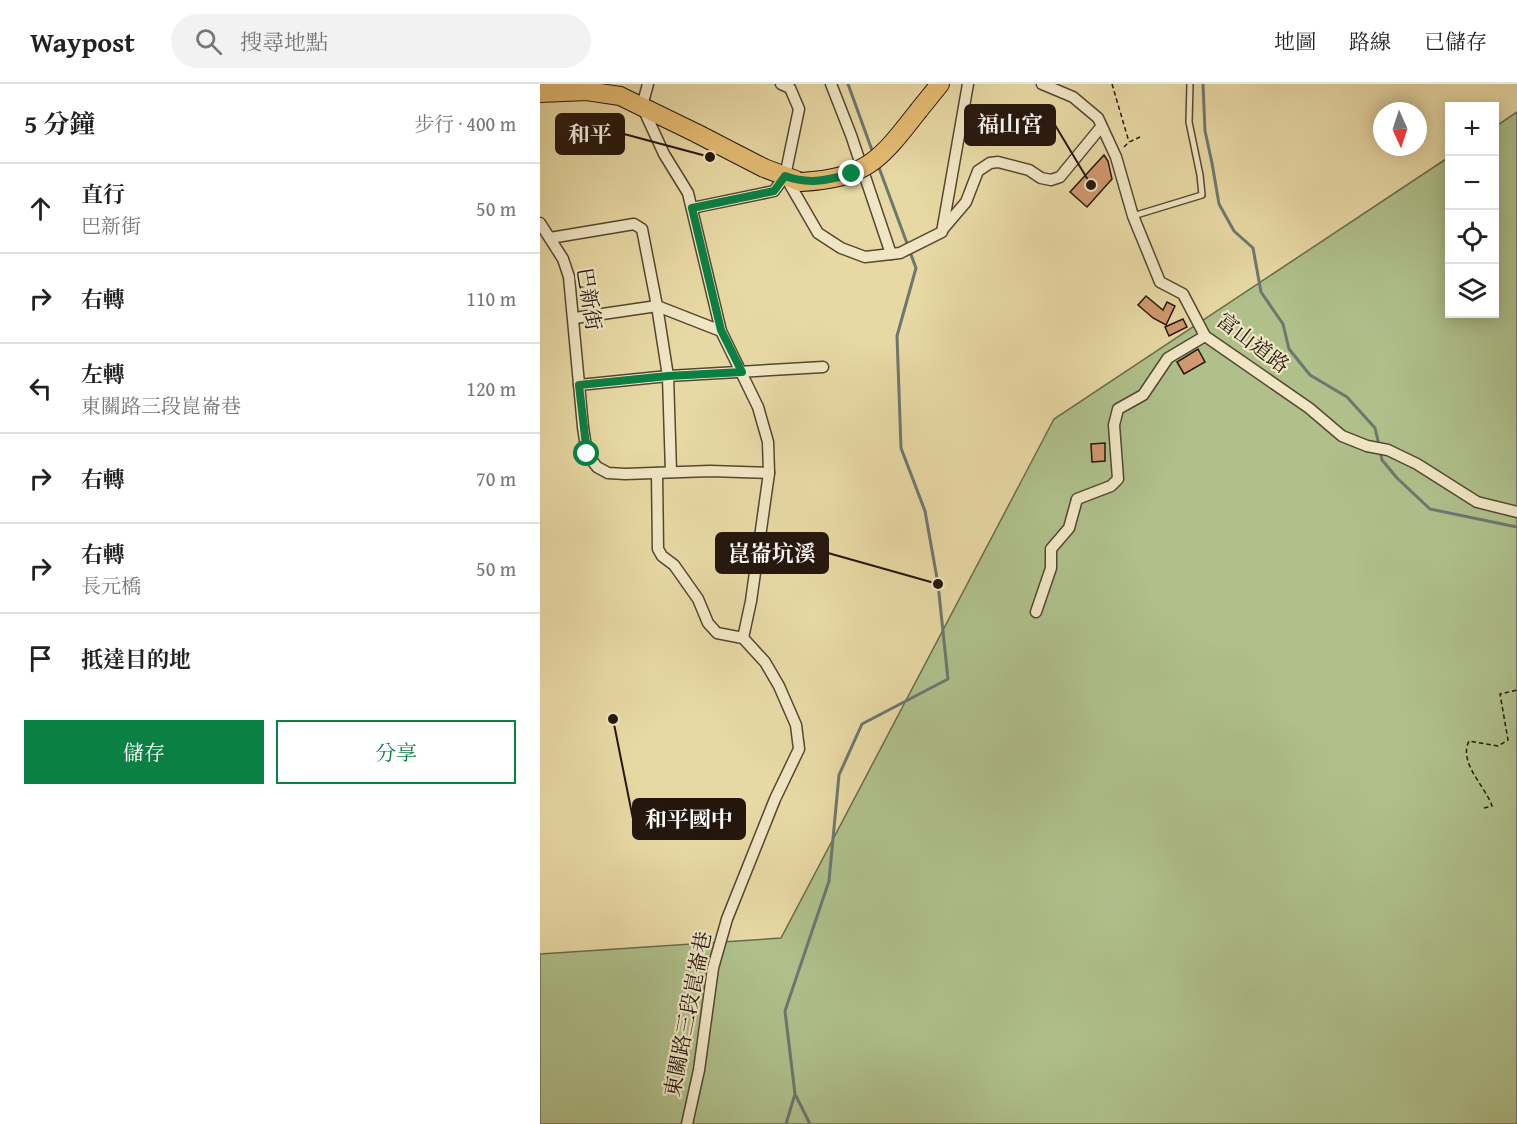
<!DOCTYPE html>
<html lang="zh-TW">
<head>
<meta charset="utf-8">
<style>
  :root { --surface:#fff; --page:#f2f2f2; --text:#222; --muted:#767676; --line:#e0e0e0; --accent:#0b8043 }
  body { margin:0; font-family:"Gentium Book Plus","Noto Serif TC",serif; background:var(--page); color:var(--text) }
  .controls { position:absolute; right:18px; top:18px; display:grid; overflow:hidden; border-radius:0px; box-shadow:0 3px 15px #0003 }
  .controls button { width:54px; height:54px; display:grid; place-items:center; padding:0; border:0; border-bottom:2px solid var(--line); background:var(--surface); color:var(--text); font:30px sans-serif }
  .compass { position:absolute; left:833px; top:18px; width:54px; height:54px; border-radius:50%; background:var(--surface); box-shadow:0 3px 15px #0003; rotate:177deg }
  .stop { position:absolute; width:18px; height:18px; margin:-14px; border:4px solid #0b8043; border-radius:50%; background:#fff }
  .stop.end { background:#0b8043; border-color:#fff; box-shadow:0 2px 6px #0008 }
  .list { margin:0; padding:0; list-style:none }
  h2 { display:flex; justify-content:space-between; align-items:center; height:78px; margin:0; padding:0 24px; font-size:26px }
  h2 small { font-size:20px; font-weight:400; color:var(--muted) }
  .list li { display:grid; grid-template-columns:39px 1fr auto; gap:18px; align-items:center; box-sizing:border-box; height:90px; padding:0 24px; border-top:2px solid var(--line) }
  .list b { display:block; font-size:22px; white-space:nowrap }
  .list p { margin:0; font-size:20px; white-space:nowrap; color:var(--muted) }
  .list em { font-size:20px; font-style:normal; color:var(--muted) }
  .actions { display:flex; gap:12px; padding:18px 24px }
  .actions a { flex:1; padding:14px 0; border:2px solid var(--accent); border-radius:0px; text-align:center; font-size:21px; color:var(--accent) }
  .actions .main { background:var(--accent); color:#fff }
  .icon { flex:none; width:33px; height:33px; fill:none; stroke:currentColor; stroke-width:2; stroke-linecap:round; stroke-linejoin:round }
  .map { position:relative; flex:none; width:977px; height:1040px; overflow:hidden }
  header { display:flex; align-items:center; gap:36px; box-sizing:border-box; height:84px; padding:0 30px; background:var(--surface); border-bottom:2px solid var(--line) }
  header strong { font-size:28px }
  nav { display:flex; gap:33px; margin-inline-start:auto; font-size:21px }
  .search { width:420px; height:54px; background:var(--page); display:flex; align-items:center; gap:15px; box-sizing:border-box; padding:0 21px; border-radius:33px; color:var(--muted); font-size:22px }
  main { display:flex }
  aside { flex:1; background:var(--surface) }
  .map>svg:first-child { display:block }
  .green { fill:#afc08b; stroke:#6a6b4c; stroke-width:1.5 }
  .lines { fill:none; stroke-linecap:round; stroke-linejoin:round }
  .stream { stroke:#6d7770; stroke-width:3 }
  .building { fill:#d29870; stroke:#24160d; stroke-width:1.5 }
  .service-casing { stroke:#554733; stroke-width:8 }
  .minor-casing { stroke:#554733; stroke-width:13 }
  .primary-casing { stroke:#24160d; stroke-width:20 }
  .path { stroke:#24160d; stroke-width:1.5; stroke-dasharray:4.5 3; stroke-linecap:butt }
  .service { stroke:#f0e6c4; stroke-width:5 }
  .minor { stroke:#f0e6c4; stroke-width:10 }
  .primary { stroke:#e4bc72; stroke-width:18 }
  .primary-bridge-casing { stroke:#24160d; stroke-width:20; stroke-linecap:butt }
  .primary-bridge { stroke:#e4bc72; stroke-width:18 }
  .route { stroke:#0b8043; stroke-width:8 }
  .labels { text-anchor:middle; stroke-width:4.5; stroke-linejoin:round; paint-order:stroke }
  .street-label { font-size:21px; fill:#24160d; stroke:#f0e6c4 }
  .leader { fill:none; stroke:#24160d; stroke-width:2 }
  .callout-dot { fill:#24160d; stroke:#f0e6c4; stroke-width:2 }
  .callout { fill:#24160d; stroke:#24160d; stroke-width:2 }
  .callout-label { font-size:22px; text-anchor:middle; font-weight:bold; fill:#fff }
</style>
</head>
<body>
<header>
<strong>Waypost</strong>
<div class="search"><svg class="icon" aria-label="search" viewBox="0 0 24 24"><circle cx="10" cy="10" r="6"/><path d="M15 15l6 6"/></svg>搜尋地點</div>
<nav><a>地圖</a><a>路線</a><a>已儲存</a></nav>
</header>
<main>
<aside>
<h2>5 分鐘<small>步行 · 400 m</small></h2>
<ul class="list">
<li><svg class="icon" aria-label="ahead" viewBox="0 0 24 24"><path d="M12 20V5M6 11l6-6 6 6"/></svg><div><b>直行</b><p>巴新街</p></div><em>50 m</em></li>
<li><svg class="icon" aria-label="right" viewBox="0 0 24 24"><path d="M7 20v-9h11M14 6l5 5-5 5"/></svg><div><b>右轉</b></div><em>110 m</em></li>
<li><svg class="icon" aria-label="left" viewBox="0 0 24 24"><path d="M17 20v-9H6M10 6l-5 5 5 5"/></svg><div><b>左轉</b><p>東關路三段崑崙巷</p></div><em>120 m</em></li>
<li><svg class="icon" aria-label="right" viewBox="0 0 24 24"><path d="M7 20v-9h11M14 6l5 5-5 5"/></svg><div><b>右轉</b></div><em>70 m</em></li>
<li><svg class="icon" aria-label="right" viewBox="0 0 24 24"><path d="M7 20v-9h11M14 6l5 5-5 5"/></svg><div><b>右轉</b><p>長元橋</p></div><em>50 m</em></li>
<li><svg class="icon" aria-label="arrive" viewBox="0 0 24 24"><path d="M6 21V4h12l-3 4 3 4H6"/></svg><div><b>抵達目的地</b></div></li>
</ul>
<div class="actions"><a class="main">儲存</a><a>分享</a></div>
</aside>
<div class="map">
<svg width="977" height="1040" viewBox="0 0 977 1040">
  <rect width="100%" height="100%" fill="#e8d9a4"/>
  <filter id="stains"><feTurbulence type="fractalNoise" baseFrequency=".00333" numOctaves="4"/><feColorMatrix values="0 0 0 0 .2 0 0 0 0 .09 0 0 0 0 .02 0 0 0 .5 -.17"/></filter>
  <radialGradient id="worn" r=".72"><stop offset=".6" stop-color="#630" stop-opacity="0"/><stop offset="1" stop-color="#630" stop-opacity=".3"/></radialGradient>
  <polygon class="green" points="977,28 977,1040 0,1040 0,870 241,854 514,335 909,73 910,230 954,230 955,43"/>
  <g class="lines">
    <g class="stream">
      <polyline points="308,0 333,69"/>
      <polyline points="663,0 665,47 672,79 679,120 694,147 713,164 721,208 743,240 749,265 770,291 807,313 835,344 839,361"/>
      <polyline points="338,81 368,162"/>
      <polyline points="840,367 842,376 857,394 890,425 977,443"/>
      <polyline points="256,1012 270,1040"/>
      <polyline points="246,1040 255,1010 245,927 289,797 299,691 322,640 408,595 398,500 385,427 361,364 357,252 376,184 370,168"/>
    </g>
  </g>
  <g class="building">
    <polygon points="564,71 568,77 572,95 547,123 530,108"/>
    <polygon points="606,212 623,226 627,218 635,222 626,241 613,234 598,221"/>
    <polygon points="643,235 647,243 629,252 625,243"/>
    <polygon points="658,265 665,278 644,290 637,278"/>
    <polygon points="565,359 565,377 552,378 551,360"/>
  </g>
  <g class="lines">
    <g class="service-casing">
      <polyline id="service" points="593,132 662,111 660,91 649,38 650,0"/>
    </g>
    <g class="minor-casing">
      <g id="minor">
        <polyline points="108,0 102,22 124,70 148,109 181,247 218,323 228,358 229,389 211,517 203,554"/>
        <polyline points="291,0 311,51 351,170"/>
        <polyline points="502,0 533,13 558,34 576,73 593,132 620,198 643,210 665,252 769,324 802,352 827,362 848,366 877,380 937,418 977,428"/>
        <polyline points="245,92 278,149 301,164 325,173 360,169 402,148 428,0"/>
        <polyline points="152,124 234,107 245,92 259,25 250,4 241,0"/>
        <polyline points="0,139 23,175 29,193 43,343 47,370 57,383 68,389 85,390 170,387 229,389"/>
        <polyline points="403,145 426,118 438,87 450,79 458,78 489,86 501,94 511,96 520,93 561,43"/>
        <polyline points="10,154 94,140 102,145 117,222 128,292 131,388"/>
        <polyline points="35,234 117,222 181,247"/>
        <polyline points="39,301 128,292 283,283"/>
        <polyline points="117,389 118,465 122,472 134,481 158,515 168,539 177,549 203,554"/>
        <polyline points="496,528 511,484 511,465 529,444 537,415 571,402 578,395 574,341 578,325 603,311 628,274 665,252"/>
        <polyline points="147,1040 159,986 173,884 187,835 235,715 259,665 256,641 239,602 225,578 203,554"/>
      </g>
    </g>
    <g class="primary-casing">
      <g id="primary">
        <polyline points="0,9 47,7 80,12 156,49 224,84 261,98"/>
        <polyline points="379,26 400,0"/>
      </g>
    </g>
    <g class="path">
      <polyline points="572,0 589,58"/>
      <polyline points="584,63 589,58 600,53"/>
      <path d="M 944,724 L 952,722 C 946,703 918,679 929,657 L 958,662 L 968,656 L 960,610 L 977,606"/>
    </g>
    <use href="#service" class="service"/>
    <use href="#minor" class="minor"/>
    <use href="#primary" class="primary"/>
    <g class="primary-bridge-casing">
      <path id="primary-bridge" d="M 261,98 C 327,94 340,76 379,26"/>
    </g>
    <use href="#primary-bridge" class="primary-bridge"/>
  </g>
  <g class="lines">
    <path class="route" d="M 47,370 L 39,301 L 128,292 L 202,288 L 181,246 L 152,124 L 234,107 L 245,92 C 269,101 287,96 312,90"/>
  </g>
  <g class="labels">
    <g class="street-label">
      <text transform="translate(49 215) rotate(81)" y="7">巴新街</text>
      <text transform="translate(713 259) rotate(37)" y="7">富山道路</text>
      <text transform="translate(148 930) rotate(-79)" y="7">東關路三段崑崙巷</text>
    </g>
  </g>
  <path class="leader" d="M551 101L515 41M170 73L84 50M398 500L288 469M73 635L93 735"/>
  <g class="callout-dot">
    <circle cx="551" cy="101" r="6"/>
    <circle cx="170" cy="73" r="6"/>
    <circle cx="398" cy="500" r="6"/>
    <circle cx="73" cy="635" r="6"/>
  </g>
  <g class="callout">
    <rect x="425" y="21" width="90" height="40" rx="6"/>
    <rect x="16" y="30" width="68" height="40" rx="6"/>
    <rect x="176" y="449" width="112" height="40" rx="6"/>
    <rect x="93" y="715" width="112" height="40" rx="6"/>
  </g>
  <g class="callout-label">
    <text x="470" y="48">福山宮</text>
    <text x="50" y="58">和平</text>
    <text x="232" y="477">崑崙坑溪</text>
    <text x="149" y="743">和平國中</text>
  </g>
  <rect width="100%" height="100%" filter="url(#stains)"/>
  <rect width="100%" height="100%" fill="url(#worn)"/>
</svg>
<div class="controls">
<button>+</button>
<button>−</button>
<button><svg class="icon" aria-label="locate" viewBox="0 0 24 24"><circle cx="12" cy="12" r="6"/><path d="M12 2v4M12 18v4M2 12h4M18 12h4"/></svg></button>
<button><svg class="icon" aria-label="layers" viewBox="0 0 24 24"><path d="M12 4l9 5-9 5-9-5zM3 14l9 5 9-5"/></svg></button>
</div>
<svg class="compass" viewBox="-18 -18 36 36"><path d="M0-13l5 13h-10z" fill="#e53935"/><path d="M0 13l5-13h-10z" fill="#767676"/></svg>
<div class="stop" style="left:47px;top:370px"></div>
<div class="stop end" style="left:312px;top:90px"></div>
</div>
</main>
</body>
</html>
